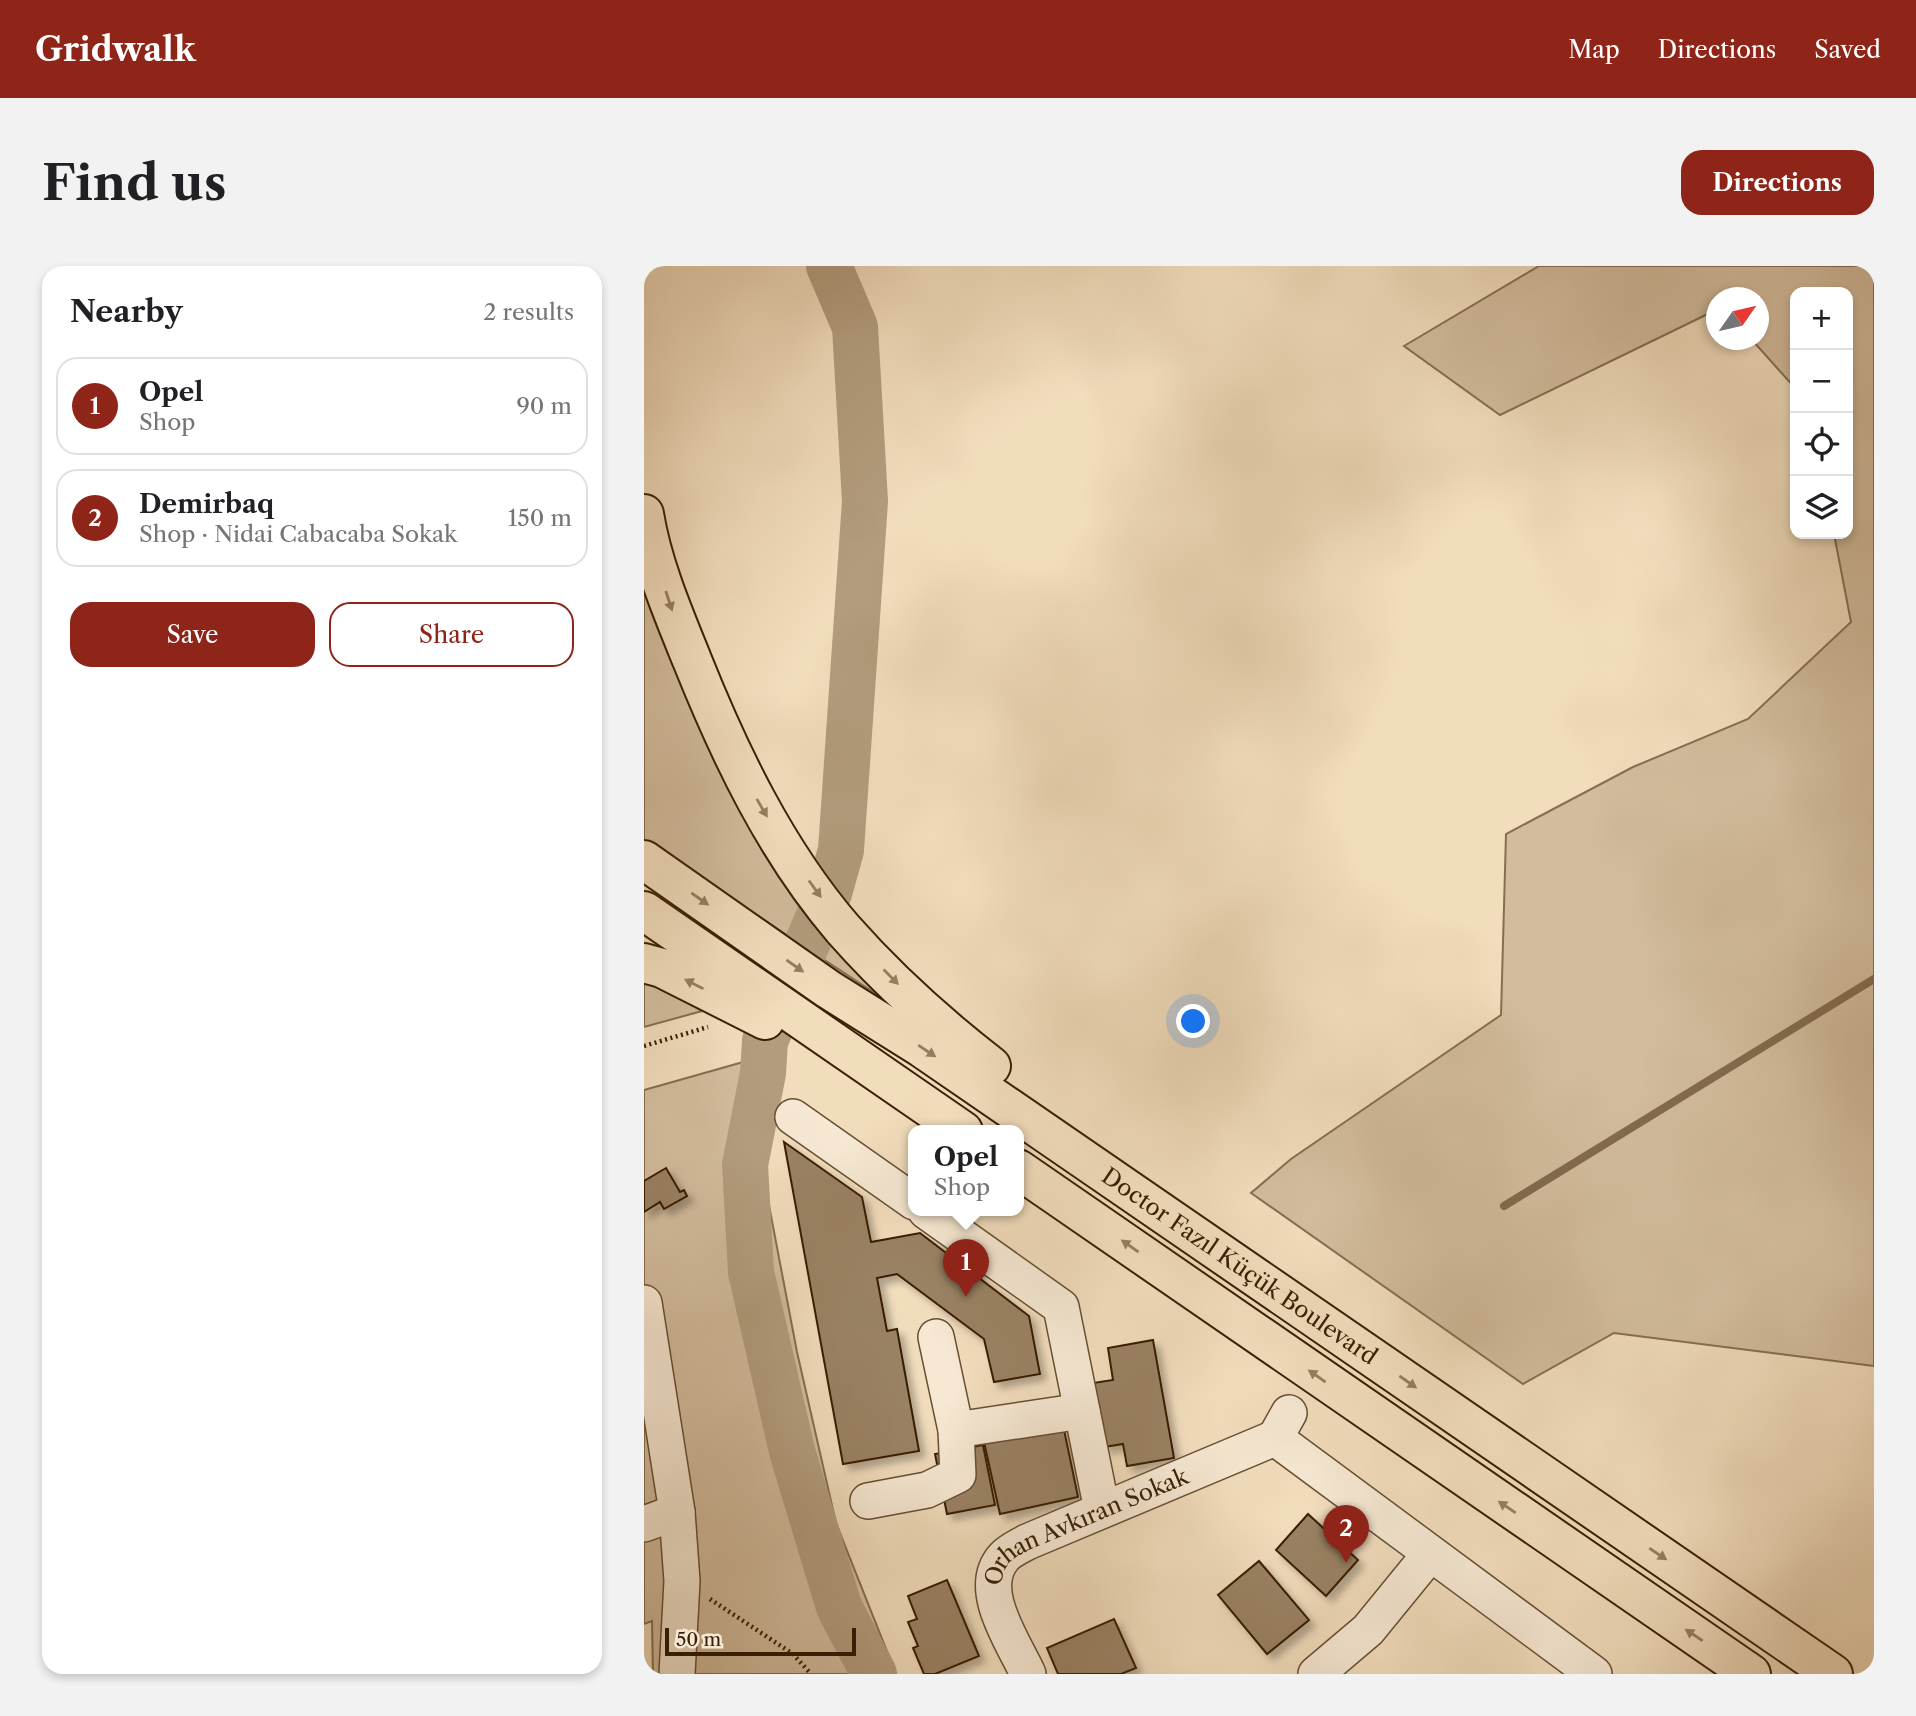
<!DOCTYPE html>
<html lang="en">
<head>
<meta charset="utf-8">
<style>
  :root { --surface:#fff; --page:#f2f2f2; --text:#202124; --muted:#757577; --line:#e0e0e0; --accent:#8f2418 }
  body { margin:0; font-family:"Libre Caslon Text",serif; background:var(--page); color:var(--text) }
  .controls { position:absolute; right:21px; top:21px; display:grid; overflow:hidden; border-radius:14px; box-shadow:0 4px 10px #0003 }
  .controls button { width:63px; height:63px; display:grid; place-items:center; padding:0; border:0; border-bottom:2px solid var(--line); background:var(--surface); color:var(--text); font:35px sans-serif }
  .compass { position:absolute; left:1062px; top:21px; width:63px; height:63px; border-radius:50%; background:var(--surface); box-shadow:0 4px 10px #0003; rotate:56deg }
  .scale { position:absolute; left:21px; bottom:18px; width:191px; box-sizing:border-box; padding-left:7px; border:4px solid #391f04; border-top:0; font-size:19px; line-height:24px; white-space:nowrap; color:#391f04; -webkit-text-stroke:5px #f6e8d3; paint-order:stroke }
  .you { position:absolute; left:550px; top:756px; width:24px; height:24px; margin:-18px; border:5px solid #fff; border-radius:50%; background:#1a73e8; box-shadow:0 0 0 10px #1a73e833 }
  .badge { display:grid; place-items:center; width:46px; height:46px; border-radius:50%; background:var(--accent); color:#fff; font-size:23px; font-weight:700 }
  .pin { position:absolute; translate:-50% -58px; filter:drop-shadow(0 2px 4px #0008) }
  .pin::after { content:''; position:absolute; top:37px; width:24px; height:21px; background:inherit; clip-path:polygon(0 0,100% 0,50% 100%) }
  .popup { position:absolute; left:264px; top:859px; width:116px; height:91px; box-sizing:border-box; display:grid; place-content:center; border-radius:14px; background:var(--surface); filter:drop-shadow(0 2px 5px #0005); font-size:23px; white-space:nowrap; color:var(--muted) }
  .popup b { font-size:26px; color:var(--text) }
  .popup::after { content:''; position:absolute; left:50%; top:100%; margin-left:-14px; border:14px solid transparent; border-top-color:var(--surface) }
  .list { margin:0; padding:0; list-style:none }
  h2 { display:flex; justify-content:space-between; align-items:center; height:91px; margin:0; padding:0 28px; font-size:30px }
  h2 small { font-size:23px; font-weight:400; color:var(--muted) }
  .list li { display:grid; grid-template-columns:46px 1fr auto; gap:21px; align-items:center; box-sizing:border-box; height:98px; margin:0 14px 14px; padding:0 14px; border:2px solid var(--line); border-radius:21px }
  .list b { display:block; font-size:26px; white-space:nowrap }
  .list p { margin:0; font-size:23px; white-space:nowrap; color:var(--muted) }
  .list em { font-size:23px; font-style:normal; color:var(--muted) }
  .actions { display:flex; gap:14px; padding:21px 28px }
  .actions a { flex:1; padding:16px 0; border:2px solid var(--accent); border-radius:21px; text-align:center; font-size:24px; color:var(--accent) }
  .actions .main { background:var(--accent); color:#fff }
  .icon { flex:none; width:38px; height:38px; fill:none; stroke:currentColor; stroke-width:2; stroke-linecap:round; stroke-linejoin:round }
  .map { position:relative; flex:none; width:1230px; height:1408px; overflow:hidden; border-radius:21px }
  header { display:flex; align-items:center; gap:42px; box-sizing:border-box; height:98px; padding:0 35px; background:var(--accent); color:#fff }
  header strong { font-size:33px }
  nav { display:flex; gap:38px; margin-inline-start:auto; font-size:24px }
  .intro { display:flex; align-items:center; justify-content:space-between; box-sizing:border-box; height:168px; padding:0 42px }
  h1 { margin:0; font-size:49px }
  .button { padding:18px 32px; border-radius:21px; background:var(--accent); color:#fff; font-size:24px; font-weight:700 }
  main { display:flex; gap:42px; padding:0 42px }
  aside { flex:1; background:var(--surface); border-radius:21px; box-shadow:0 4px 10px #0003 }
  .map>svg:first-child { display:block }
  .green { fill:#d2bc9d; stroke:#866e50; stroke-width:2 }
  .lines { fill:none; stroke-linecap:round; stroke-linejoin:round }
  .stream { stroke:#826a4d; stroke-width:8 }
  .river { stroke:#b29c7d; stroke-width:46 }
  .building { fill:#998164; stroke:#391f04; stroke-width:2; filter:url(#shadow) }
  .minor-casing { stroke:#674e32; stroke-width:38 }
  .highway-casing { stroke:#391f04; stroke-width:42 }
  .path { stroke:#391f04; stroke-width:4.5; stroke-dasharray:2 3.5; stroke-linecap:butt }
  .minor { stroke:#f6e8d3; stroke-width:35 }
  .highway { stroke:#f1dcbc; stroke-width:38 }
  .oneway { fill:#957e60 }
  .labels { text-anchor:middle; stroke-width:5; stroke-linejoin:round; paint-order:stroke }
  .street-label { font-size:23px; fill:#391f04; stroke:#f6e8d3 }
</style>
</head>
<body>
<header>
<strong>Gridwalk</strong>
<nav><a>Map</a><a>Directions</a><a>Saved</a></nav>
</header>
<div class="intro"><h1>Find us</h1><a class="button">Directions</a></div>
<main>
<aside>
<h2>Nearby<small>2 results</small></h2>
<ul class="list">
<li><span class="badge">1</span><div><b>Opel</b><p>Shop</p></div><em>90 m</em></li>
<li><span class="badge">2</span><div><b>Demirbaq</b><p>Shop · Nidai Cabacaba Sokak</p></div><em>150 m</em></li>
</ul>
<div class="actions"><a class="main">Save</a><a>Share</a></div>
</aside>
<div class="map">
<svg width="1230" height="1408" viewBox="0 0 1230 1408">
  <defs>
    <filter id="shadow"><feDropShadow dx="6" dy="6" stdDeviation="3.5" flood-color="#0004"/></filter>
  </defs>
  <rect width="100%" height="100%" fill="#f1dcbc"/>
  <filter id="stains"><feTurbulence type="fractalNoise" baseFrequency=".00286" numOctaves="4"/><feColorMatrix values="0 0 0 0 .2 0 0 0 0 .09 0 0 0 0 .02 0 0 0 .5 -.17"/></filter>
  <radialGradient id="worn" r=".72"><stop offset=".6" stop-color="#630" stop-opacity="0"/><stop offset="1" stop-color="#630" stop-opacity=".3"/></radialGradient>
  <g class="green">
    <polygon points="895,0 1230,0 1230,1100 970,1067 879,1118 607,927 647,893 857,749 862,568 989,501 1104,453 1207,356 1190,268 1204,268 1204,26 1151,26 1151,122 1108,74 1114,74 1114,32 1072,32 1072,44 856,149 760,80"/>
    <polygon points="0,301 20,375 80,514 125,585 261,747 0,575"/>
    <polygon points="0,713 29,725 58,745 0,761"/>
    <polygon points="131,787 119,908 153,1086 192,1257 252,1408 9,1408 8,1355 0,1358 0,824"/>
  </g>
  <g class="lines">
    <polyline class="stream" points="860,940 1230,713"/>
    <polyline class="river" points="185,0 211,61 221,235 197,584 185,627 121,775 119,807 101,899 107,1006 148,1185 195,1341 230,1408"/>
  </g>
  <g class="building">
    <polygon points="140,876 218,931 227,976 276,967 385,1050 396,1108 350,1116 340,1073 253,1008 233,1012 243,1065 253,1063 275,1185 199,1198"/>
    <polygon points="22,902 36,926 40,924 43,930 20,943 16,936 0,946 0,915"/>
    <polygon points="509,1074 530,1192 483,1200 479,1178 460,1181 449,1117 469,1114 464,1082"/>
    <polygon points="419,1159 434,1231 356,1248 340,1176"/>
    <polygon points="339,1179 351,1239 303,1248 291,1188"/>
    <polygon points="664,1248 714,1294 682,1330 632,1284"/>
    <polygon points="615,1295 665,1354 623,1388 574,1329"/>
    <polygon points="303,1314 335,1390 291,1408 280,1408 269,1382 274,1380 264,1356 273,1353 264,1330"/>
    <polygon points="470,1353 492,1402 477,1408 414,1408 403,1382"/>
  </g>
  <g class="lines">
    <g class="minor-casing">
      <g id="minor">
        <polyline points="149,851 270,936"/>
        <polyline points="282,945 417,1041 458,1244"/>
        <polyline points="0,1037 33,1246 38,1315 33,1408"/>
        <polyline points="312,1164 438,1145"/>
        <polyline points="631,1172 950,1408"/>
        <polyline points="631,1172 645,1147"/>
        <polyline points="224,1235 283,1224 314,1209 312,1164 292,1071"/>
        <polyline points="0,1258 33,1246"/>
        <path id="s1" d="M 384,1408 C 370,1377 331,1323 360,1291 C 365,1285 376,1280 383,1276 L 631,1172"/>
        <polyline points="672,1408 724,1364 786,1288"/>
      </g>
    </g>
    <g class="highway-casing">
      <g id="highway">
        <path d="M 0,248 C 8,298 29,347 48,394 C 86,489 132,585 199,663 C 243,713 294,759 347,800"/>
        <path id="s2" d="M 0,594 L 184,723 L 278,782 L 1189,1408"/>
        <polyline points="0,645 319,865"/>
        <polyline points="0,697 18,702 121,754"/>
        <polyline points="374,903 1107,1408"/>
      </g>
    </g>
    <g class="path">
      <polyline points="0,780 64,761"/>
      <polyline points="66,1333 149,1388 167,1408"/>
    </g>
    <use href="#minor" class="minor"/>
    <use href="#highway" class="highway"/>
  </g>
  <defs><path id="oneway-solid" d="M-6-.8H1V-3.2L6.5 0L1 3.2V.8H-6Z" transform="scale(1.75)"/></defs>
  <g class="oneway">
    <use href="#oneway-solid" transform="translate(25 335) rotate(72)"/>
    <use href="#oneway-solid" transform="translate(118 542) rotate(60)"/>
    <use href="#oneway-solid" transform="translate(171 623) rotate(54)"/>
    <use href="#oneway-solid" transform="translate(56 633) rotate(35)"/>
    <use href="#oneway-solid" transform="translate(151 700) rotate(35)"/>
    <use href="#oneway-solid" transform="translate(247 711) rotate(45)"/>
    <use href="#oneway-solid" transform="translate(50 718) rotate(-153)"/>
    <use href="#oneway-solid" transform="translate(283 785) rotate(34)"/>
    <use href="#oneway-solid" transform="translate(486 980) rotate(-145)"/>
    <use href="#oneway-solid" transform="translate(673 1110) rotate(-145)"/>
    <use href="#oneway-solid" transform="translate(764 1116) rotate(35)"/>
    <use href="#oneway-solid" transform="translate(863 1241) rotate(-146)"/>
    <use href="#oneway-solid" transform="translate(1014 1288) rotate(34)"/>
    <use href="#oneway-solid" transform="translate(1050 1369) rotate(-146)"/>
  </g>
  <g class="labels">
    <g class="street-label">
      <text dy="8" stroke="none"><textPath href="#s2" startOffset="721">Doctor Fazıl Küçük Boulevard</textPath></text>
      <text dy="8" stroke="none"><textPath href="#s1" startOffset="212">Orhan Avkıran Sokak</textPath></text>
    </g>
  </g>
  <rect width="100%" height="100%" filter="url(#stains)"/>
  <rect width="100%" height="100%" fill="url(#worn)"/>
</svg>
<div class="controls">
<button>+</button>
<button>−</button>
<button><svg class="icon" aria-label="locate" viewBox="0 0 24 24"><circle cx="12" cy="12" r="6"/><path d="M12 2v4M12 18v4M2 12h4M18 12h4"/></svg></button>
<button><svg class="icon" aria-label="layers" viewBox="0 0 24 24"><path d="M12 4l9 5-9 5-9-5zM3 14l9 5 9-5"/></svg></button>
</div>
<svg class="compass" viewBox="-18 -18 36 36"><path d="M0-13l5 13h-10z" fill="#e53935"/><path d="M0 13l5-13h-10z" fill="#757577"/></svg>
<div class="scale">50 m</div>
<div class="you"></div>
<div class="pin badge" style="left:322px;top:1031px">1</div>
<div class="popup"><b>Opel</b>Shop</div>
<div class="pin badge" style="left:702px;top:1297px">2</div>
</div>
</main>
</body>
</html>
